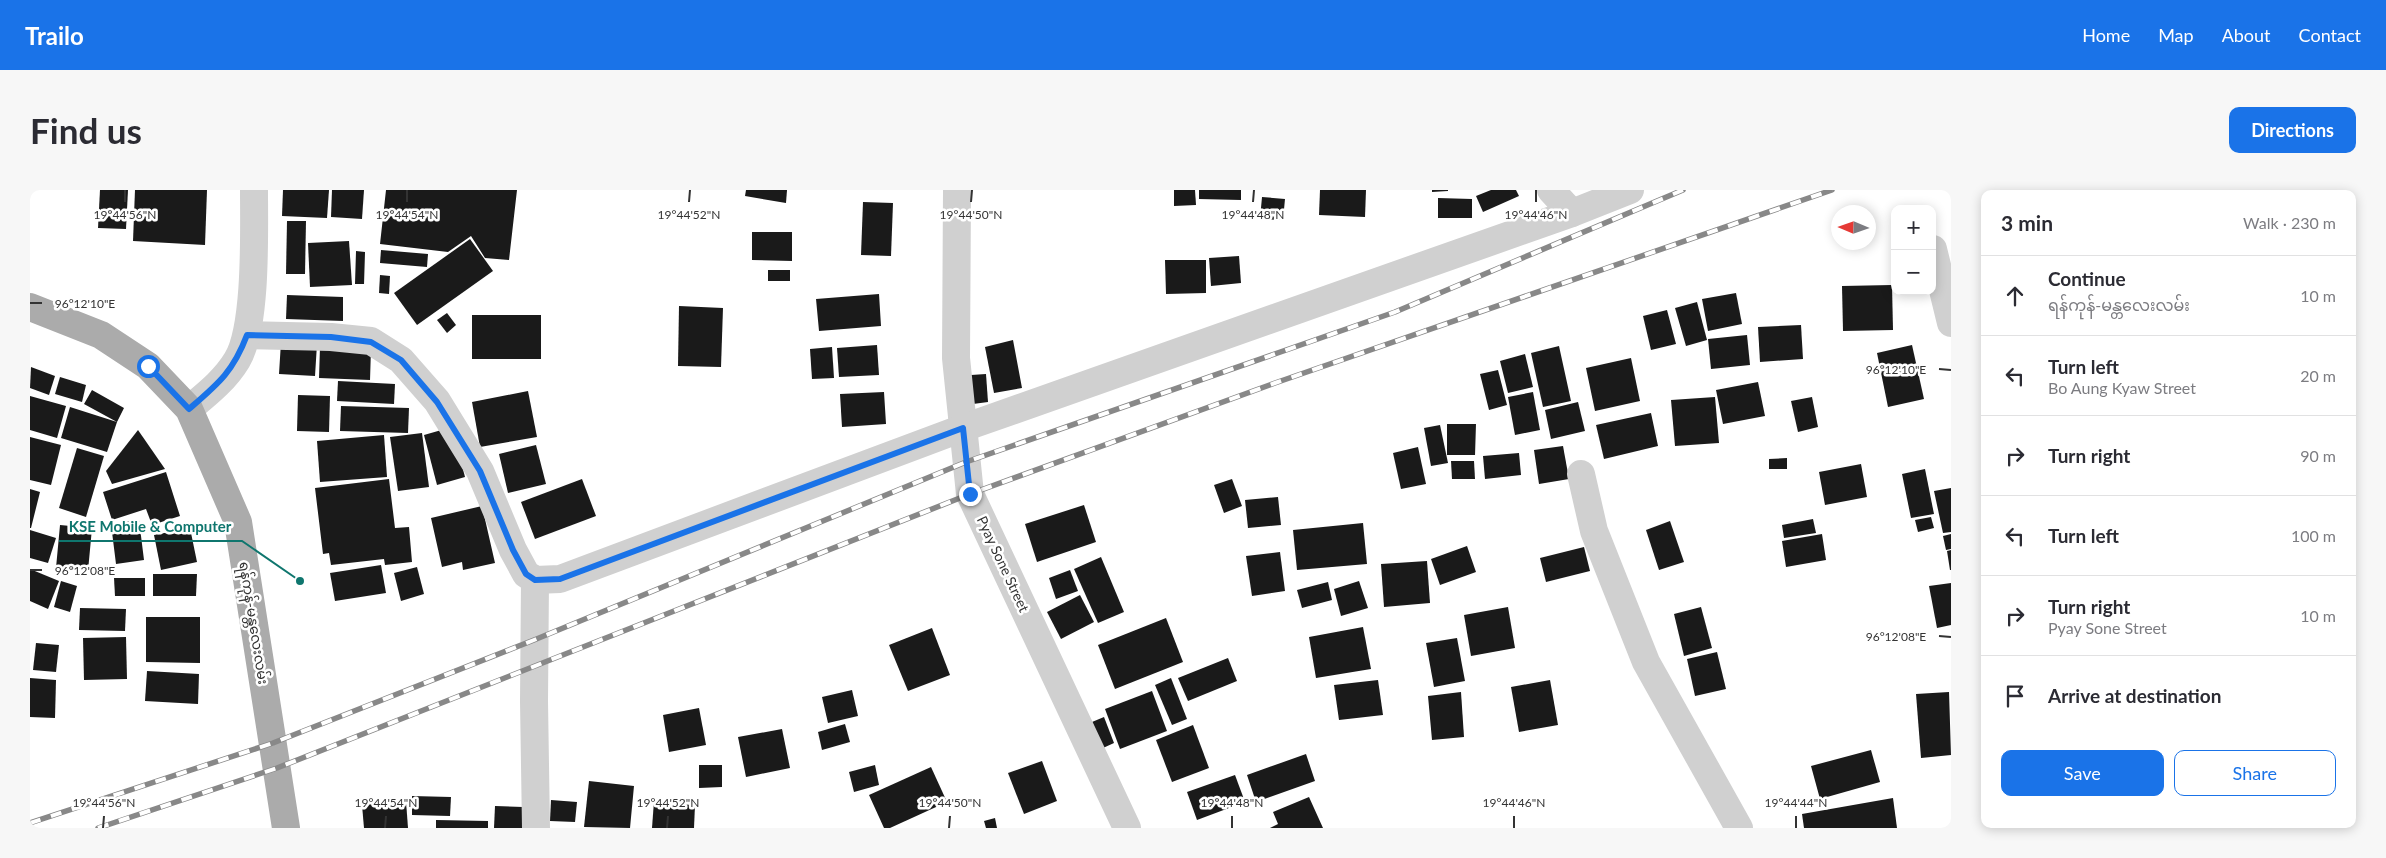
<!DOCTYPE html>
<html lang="en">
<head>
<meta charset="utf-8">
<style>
  :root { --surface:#fff; --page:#f7f7f7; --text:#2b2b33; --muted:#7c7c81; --line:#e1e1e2; --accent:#1a73e8 }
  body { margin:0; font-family:Lato,"Noto Sans Myanmar",sans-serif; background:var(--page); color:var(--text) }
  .controls { position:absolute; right:15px; top:15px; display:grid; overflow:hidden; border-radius:10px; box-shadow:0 2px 12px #0003 }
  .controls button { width:45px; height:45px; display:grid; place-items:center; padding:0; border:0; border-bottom:1px solid var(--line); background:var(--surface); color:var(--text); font:25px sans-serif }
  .compass { position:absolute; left:1801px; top:15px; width:45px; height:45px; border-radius:50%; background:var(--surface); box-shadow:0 2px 12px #0003; rotate:272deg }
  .stop { position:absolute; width:15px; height:15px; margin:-11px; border:4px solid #1a73e8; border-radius:50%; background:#fff }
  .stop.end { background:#1a73e8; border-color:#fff; box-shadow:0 1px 5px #0008 }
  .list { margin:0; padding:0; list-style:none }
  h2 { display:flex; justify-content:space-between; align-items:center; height:65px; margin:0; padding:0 20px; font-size:21px }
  h2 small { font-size:16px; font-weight:400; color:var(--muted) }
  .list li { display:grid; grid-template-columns:32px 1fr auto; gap:15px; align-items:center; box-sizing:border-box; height:80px; padding:0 20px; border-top:1px solid var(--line) }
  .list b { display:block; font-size:19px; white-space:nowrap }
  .list p { margin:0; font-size:16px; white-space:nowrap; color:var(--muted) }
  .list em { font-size:16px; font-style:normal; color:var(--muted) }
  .actions { display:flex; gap:10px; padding:15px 20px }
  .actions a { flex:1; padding:11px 0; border:1px solid var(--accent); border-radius:10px; text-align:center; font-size:18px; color:var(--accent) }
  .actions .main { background:var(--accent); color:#fff }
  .icon { flex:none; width:28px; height:28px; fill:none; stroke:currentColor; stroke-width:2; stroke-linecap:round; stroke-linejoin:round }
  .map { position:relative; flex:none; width:1921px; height:638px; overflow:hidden; border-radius:10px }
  header { display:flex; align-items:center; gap:30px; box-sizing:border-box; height:70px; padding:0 25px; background:var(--accent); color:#fff }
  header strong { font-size:24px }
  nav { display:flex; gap:28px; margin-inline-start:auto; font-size:18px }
  .intro { display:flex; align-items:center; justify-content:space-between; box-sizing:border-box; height:120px; padding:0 30px }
  h1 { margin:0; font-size:35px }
  .button { padding:12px 22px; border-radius:10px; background:var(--accent); color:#fff; font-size:18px; font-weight:700 }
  main { display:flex; gap:30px; padding:0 30px }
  aside { flex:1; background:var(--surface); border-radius:10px; box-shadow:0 2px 12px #0003 }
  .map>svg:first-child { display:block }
  .building { fill:#1a1a1a }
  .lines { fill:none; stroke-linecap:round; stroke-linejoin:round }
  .minor { stroke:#d0d0d0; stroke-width:28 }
  .tertiary { stroke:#d0d0d0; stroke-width:28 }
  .primary { stroke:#ababab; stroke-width:28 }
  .rail-casing { stroke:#888; stroke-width:5.5 }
  .rail { stroke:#fff; stroke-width:4; stroke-dasharray:11; stroke-linecap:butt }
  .route { stroke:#1a73e8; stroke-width:6 }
  .ticks { fill:none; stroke:#333; stroke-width:2 }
  .labels { text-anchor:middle; stroke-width:5; stroke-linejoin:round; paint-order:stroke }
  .street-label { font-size:14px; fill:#333; stroke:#fff }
  .ticks-label { font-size:12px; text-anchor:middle; fill:#333; stroke:#fff; stroke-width:5; stroke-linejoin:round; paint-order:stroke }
  .leader { fill:none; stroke:#0f766e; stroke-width:2 }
  .callout-dot { fill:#0f766e; stroke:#fff; stroke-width:2 }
  .callout-label { font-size:15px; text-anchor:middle; font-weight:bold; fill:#0f766e; stroke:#fff; stroke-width:5; stroke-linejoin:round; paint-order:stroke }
</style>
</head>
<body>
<header>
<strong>Trailo</strong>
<nav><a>Home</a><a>Map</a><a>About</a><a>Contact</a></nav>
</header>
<div class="intro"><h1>Find us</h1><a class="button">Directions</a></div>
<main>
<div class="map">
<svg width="1921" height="638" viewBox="0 0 1921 638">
  <rect width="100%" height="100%" fill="#fff"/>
  <g class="building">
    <polygon points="70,0 98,0 96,39 68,38"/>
    <polygon points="105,0 177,0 175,55 103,51"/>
    <polygon points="253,0 299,0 297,28 252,26"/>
    <polygon points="302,0 334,0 332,29 301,27"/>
    <polygon points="356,0 487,0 479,70 455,68 441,46 418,62 350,54"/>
    <polygon points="716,0 757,0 756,13 715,6"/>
    <polygon points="1144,0 1165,0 1166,15 1144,16"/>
    <polygon points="1169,0 1211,0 1211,10 1169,9"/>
    <polygon points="1290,0 1336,0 1335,27 1289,25"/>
    <polygon points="1402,0 1418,0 1418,1 1402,2"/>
    <polygon points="1461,0 1486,0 1489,6 1453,22 1446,6"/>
    <polygon points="1232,7 1255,9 1253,30 1230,29"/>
    <polygon points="1408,8 1442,9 1442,28 1408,28"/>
    <polygon points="833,12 863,13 861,66 831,65"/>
    <polygon points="257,31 276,31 275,84 256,84"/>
    <polygon points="722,42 762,42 762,71 722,70"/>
    <polygon points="440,49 463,81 387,135 364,103"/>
    <polygon points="319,51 322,95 280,97 278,53"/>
    <polygon points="351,60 398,64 397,77 350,73"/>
    <polygon points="326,61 335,62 334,94 325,94"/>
    <polygon points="1209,66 1211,93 1181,96 1179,68"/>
    <polygon points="1135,70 1176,70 1176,103 1136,104"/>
    <rect x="738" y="80" width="22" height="11"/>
    <polygon points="350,85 360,86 359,104 349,103"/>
    <polygon points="1862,95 1863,140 1813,141 1812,96"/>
    <polygon points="1706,103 1712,134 1678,141 1672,109"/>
    <polygon points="849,104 851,136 789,141 786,109"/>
    <polygon points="257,105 313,107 313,131 256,129"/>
    <polygon points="1667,112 1677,150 1656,156 1645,118"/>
    <polygon points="649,116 693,118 691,177 648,176"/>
    <polygon points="1637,120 1646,154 1621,160 1613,126"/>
    <polygon points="417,123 426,135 417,143 407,130"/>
    <rect x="442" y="125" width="69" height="44"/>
    <polygon points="1771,135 1773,169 1730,172 1728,137"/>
    <polygon points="1717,145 1720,175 1681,179 1678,149"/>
    <polygon points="983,150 992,198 964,203 955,157"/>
    <polygon points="251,152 287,154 285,186 249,184"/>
    <polygon points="847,155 849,185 809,187 807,158"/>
    <polygon points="1882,155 1894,209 1858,217 1847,163"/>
    <polygon points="1529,156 1541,211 1513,217 1501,163"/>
    <polygon points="290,157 341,159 340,190 289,188"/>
    <polygon points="802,157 804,188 782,189 780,159"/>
    <polygon points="1495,164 1503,197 1478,203 1470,171"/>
    <polygon points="1601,168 1610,211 1565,221 1556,178"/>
    <polygon points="1,177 25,186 19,205 0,198"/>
    <polygon points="1468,180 1477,215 1459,220 1450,184"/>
    <polygon points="956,184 958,212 943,214 941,185"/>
    <polygon points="30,187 56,195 52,212 25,204"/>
    <polygon points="308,191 365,194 364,214 307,211"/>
    <polygon points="1728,192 1735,226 1693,234 1686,200"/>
    <polygon points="62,200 94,218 87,232 77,262 31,248 40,217 87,232 54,214"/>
    <polygon points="498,201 507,247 450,257 442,212"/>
    <polygon points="854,202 856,234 812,237 810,204"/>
    <polygon points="1503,202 1510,240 1485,245 1478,207"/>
    <polygon points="268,205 300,206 299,242 267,241"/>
    <polygon points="0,206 36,216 27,248 0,240"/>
    <polygon points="1685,207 1689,253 1645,256 1641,210"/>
    <polygon points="1782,207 1788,237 1768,242 1761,211"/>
    <polygon points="1548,212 1555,241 1521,249 1515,220"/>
    <polygon points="311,216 379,218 378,243 310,241"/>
    <polygon points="1621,223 1628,256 1574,269 1566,235"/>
    <polygon points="1417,234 1446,234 1445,265 1417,265"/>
    <polygon points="1410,235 1418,273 1401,276 1394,238"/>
    <polygon points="422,237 435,287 407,295 394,245"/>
    <polygon points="108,240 135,279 82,294 76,281"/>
    <polygon points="392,243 399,297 368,301 360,247"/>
    <polygon points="354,245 357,287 290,292 287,251"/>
    <polygon points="0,247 31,255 21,295 0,290"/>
    <polygon points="506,255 516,294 478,303 469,264"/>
    <polygon points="1533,256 1539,289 1509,294 1504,260"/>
    <polygon points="1388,257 1396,294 1371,299 1363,263"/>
    <polygon points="47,258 74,266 56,327 29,318"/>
    <polygon points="1489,263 1491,285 1455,289 1453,266"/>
    <polygon points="1757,268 1757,279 1739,279 1739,269"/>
    <polygon points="1421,271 1444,271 1445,289 1422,289"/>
    <polygon points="1831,274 1837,307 1795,315 1789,282"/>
    <polygon points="1895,279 1904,324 1881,328 1872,284"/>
    <polygon points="136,282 150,326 122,335 116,319 82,330 73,302"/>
    <polygon points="359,289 365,338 379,337 382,372 355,375 354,369 301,375 299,363 293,364 285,298"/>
    <polygon points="552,289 566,326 505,349 491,312"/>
    <polygon points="1202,289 1212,316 1194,323 1184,295"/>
    <polygon points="1921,298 1921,342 1913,343 1904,301"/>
    <polygon points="0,299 10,302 1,338 0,338"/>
    <polygon points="1248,307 1251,335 1218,338 1215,310"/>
    <polygon points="1054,315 1066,352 1007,372 995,334"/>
    <polygon points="452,316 465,373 433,380 432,372 412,377 401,328"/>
    <polygon points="1901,327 1904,338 1888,342 1885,330"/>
    <polygon points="1783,329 1786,343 1754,348 1752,335"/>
    <polygon points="109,330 114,370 86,374 81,334"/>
    <polygon points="1640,331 1654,372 1629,380 1616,340"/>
    <polygon points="1333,333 1337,374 1267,380 1263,340"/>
    <polygon points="30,335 62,338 58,381 26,378"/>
    <polygon points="160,338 167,372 131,380 124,345"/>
    <polygon points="0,340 26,348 18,373 0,368"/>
    <polygon points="1792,344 1796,370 1756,377 1752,351"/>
    <polygon points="1921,344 1921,359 1916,360 1913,346"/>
    <polygon points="1437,356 1446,382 1410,395 1401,369"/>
    <polygon points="1554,357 1560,381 1516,392 1510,368"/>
    <polygon points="1921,360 1921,380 1920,380 1917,361"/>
    <polygon points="1250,362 1255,401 1222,406 1216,366"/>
    <polygon points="1071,367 1094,422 1068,433 1044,379"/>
    <polygon points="1397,371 1400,413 1354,417 1351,374"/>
    <polygon points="351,375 356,403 305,411 300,383"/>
    <polygon points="387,377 394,404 371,411 364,383"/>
    <polygon points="0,379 29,391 18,419 0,411"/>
    <polygon points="1040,380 1048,401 1026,409 1019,388"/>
    <polygon points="123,384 167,384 166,406 123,406"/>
    <polygon points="84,388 115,388 115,406 85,406"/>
    <polygon points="31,391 47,396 40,422 24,417"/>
    <polygon points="1329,391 1338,418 1311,426 1304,399"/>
    <polygon points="1298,392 1302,410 1272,418 1267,400"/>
    <polygon points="1921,393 1921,435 1907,438 1899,396"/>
    <polygon points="1050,405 1064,432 1031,449 1017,422"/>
    <polygon points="1478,417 1485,458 1441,466 1434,425"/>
    <polygon points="1671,417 1682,458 1654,466 1644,424"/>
    <polygon points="50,418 96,419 95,441 49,440"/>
    <polygon points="116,427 170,427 170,473 116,472"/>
    <polygon points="1136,428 1153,472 1085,499 1068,455"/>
    <polygon points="1333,437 1341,479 1286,488 1279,447"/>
    <polygon points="902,438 920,485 878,501 859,455"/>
    <polygon points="96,447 97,489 54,490 53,448"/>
    <polygon points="1427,448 1435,491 1404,497 1396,453"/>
    <polygon points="6,453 29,455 26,482 3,480"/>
    <polygon points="1687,462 1696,499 1665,506 1657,469"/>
    <polygon points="1198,468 1207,491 1158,511 1148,488"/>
    <polygon points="117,481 169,484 168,514 115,511"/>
    <polygon points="0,488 26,490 25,528 0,527"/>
    <polygon points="1141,488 1157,529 1142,535 1125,495"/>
    <polygon points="1348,490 1353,525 1309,530 1304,495"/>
    <polygon points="1520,490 1528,535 1489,542 1481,497"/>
    <polygon points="822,500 828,526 798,533 792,507"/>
    <polygon points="1122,501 1137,541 1090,559 1075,519"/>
    <polygon points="1431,502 1434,547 1402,550 1398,506"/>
    <polygon points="1919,502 1921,565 1891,568 1886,504"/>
    <polygon points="669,518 676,555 639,562 633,525"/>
    <polygon points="1074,527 1084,553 1073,558 1062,532"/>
    <polygon points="815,534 820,552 792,560 788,542"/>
    <polygon points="1163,535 1179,578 1142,592 1126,550"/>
    <polygon points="752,539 760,578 716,587 708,547"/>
    <polygon points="1841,560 1850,592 1790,609 1781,576"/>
    <polygon points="1276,564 1285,591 1226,612 1217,585"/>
    <polygon points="1012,571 1027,611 994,624 978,583"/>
    <polygon points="669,575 692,575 692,597 669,598"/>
    <polygon points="845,575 849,595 824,602 819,582"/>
    <polygon points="901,577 917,612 860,638 854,638 839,605"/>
    <polygon points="1205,585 1215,612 1167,630 1157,602"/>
    <polygon points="559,591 604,596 600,638 554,637"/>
    <polygon points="382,606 421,607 420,626 382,625"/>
    <polygon points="1279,607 1293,638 1240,638 1248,634 1243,622"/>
    <polygon points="1863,608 1867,638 1774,638 1772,624"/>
    <polygon points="521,610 547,612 545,632 520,631"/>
    <polygon points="376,611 378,638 334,638 332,615"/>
    <polygon points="624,611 665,615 664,638 622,638"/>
    <polygon points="465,616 493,617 493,638 464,638"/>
    <polygon points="965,628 967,638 956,638 954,631"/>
    <polygon points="406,630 458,631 458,638 406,638"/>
  </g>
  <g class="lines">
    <g class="minor">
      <polyline points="927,0 926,168 940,304 1097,638"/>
      <polyline points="1521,0 1542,23"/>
      <polyline points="1903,59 1921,133"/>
      <polyline points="217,145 301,147 341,151 371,170 407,211 450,281 483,360 496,384 505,390 530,389 933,238 1542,23 1600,0"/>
      <polyline points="1551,284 1564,341 1616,472 1709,638"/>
      <polyline points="505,390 504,511 506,638"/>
    </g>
    <path class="tertiary" d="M 159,219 C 177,204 195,190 207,170 C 227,137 224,41 224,0"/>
    <polyline class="primary" points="0,117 71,145 118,176 159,219 208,332 256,638"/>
    <g class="rail-casing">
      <g id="rail">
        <polyline points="0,633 243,553 504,450 936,272 1365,122 1653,0"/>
        <polyline points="68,638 247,578 940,304 1245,193 1802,0"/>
      </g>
    </g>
    <use href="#rail" class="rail"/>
  </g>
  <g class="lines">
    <path class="route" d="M 118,176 L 159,219 C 188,194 203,182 217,145 L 301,147 L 341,152 L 371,170 L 407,212 L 450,281 L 483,360 L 496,384 L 505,390 L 530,389 L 933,238 L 940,304"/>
  </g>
  <path class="ticks" d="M 95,12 L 95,0M 377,12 L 377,0M 659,12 L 660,0M 941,12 L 942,0M 1223,12 L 1224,0M 1506,12 L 1506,0M 0,113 L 12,113M 1909,179 L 1921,180M 0,380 L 12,380M 1909,446 L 1921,447M 73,638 L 74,626M 355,638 L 356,626M 637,638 L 638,626M 919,638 L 920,626M 1202,638 L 1202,626M 1484,638 L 1484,626M 1766,638 L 1766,626"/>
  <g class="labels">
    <g class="street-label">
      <text transform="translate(973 374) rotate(65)" y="5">Pyay Sone Street</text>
      <text transform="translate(224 433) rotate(81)" y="5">ရန်ကုန်-မန္တလေးလမ်း</text>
    </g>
  </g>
  <g class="ticks-label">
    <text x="95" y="29">19°44'56"N</text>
    <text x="377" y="29">19°44'54"N</text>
    <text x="659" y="29">19°44'52"N</text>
    <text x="941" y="29">19°44'50"N</text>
    <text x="1223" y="29">19°44'48"N</text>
    <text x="1506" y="29">19°44'46"N</text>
    <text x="55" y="118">96°12'10"E</text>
    <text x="1866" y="184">96°12'10"E</text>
    <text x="55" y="385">96°12'08"E</text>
    <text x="1866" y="451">96°12'08"E</text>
    <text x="74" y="617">19°44'56"N</text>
    <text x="356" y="617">19°44'54"N</text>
    <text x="638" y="617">19°44'52"N</text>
    <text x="920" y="617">19°44'50"N</text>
    <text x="1202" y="617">19°44'48"N</text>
    <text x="1484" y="617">19°44'46"N</text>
    <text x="1766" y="617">19°44'44"N</text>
  </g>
  <path class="leader" d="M270 391L212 351H29"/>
  <circle class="callout-dot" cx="270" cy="391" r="5"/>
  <g class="callout-label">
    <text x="120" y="342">KSE Mobile &amp; Computer</text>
  </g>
</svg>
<div class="controls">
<button>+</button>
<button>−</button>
</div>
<svg class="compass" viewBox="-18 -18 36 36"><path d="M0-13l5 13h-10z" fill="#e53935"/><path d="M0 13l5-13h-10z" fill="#7c7c81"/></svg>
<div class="stop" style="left:118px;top:176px"></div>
<div class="stop end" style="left:940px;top:304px"></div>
</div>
<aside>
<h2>3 min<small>Walk · 230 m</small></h2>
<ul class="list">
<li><svg class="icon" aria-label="ahead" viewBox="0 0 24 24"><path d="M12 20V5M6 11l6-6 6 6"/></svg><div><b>Continue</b><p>ရန်ကုန်-မန္တလေးလမ်း</p></div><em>10 m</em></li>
<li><svg class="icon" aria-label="left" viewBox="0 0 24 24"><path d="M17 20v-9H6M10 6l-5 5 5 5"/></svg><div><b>Turn left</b><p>Bo Aung Kyaw Street</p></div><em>20 m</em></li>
<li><svg class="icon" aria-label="right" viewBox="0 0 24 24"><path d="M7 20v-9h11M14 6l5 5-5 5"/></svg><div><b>Turn right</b></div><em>90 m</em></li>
<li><svg class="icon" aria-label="left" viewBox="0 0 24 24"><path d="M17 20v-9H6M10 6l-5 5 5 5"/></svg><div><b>Turn left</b></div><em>100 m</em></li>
<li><svg class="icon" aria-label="right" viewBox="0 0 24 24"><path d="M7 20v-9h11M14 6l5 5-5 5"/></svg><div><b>Turn right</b><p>Pyay Sone Street</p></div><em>10 m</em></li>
<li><svg class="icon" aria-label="arrive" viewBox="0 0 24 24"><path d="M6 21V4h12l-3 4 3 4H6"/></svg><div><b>Arrive at destination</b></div></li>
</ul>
<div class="actions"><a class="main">Save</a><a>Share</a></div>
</aside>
</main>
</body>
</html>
